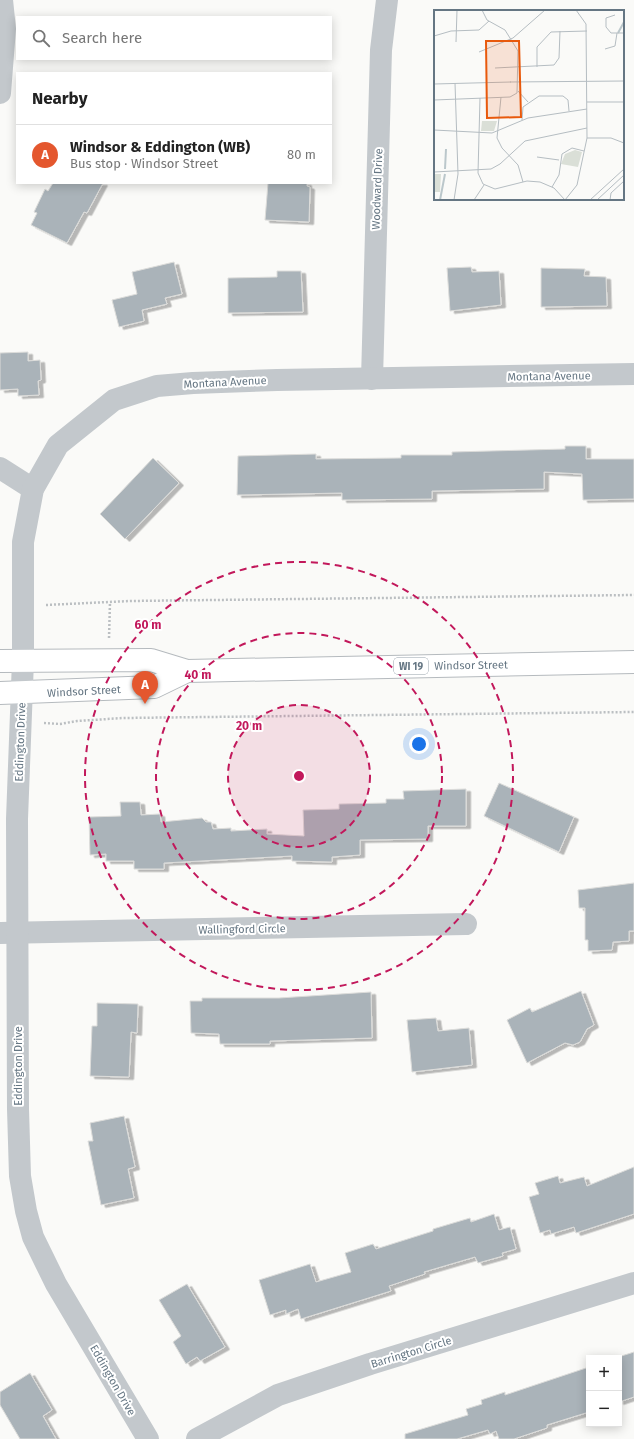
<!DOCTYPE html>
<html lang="en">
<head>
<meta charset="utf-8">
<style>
  :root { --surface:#fff; --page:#f6f6f6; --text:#222; --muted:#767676; --line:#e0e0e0; --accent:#e4572e }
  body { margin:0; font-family:"Fira Sans",sans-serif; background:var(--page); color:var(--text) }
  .controls { position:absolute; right:12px; bottom:12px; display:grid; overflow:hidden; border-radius:0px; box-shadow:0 2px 10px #0003 }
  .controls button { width:36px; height:36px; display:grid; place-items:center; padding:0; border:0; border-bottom:1px solid var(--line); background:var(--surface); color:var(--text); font:20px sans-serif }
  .you { position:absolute; left:419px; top:744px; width:14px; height:14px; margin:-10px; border:3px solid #fff; border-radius:50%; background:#1a73e8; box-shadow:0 0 0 6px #1a73e833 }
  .badge { display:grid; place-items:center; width:26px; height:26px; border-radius:50%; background:var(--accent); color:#fff; font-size:13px; font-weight:700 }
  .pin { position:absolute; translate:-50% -33px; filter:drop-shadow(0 1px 2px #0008) }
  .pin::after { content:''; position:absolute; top:21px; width:14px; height:12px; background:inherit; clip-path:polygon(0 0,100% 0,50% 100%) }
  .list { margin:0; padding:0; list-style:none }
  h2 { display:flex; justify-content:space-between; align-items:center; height:52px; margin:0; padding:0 16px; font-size:17px }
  h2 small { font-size:13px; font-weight:400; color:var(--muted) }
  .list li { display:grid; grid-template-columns:26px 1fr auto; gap:12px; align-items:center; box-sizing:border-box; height:60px; padding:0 16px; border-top:1px solid var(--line) }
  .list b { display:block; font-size:15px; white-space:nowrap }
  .list p { margin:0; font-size:13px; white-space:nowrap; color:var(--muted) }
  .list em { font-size:13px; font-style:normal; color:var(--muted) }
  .icon { flex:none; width:22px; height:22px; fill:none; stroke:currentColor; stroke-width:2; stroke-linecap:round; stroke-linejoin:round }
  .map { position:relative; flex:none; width:634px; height:1439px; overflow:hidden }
  .search { position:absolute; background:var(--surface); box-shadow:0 2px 10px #0003; left:16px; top:16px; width:316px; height:44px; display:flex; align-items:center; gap:10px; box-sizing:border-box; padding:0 14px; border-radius:0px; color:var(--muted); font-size:15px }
  .panel { position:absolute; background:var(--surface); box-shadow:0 2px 10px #0003; left:16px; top:72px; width:316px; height:112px; border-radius:0px }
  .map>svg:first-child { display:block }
  .building { fill:#aab3b9; stroke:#dcdcda; filter:url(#shadow) }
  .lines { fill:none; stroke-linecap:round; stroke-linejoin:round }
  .primary-casing { stroke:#b5babe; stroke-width:24 }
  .path { stroke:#bbbfc2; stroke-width:2.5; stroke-dasharray:2 2; stroke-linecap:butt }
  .street { stroke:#c3c8cc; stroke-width:22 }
  .primary { stroke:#fff; stroke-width:22 }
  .ring { fill:none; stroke:#c2185b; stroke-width:2; stroke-dasharray:7 5 }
  .labels { text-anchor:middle; stroke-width:4; stroke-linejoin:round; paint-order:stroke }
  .shield { fill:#fff; stroke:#939fa8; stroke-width:1 }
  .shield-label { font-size:10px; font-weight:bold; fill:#657683 }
  .street-label { font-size:11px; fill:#657683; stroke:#fff }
  .inset-river { fill:none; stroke:#bbc7cb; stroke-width:2 }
  .inset-road { fill:none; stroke:#b5bdc2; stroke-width:1 }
  .view { fill:#e8590c; fill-opacity:0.15; stroke:#e8590c; stroke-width:2 }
  .inset-edge { fill:none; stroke:#657683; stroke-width:2 }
  .centre { fill:#c2185b; stroke:#fff; stroke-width:2 }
  .ring-label { font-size:12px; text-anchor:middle; font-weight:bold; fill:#c2185b; stroke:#fff; stroke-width:4; stroke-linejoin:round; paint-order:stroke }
</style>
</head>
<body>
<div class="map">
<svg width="634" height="1439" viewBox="0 0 634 1439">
  <defs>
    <filter id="shadow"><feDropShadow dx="4.5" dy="2.5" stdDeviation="0" flood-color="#0004"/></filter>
  </defs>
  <rect width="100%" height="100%" fill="#fafaf8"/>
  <g class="building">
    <polygon points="53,183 103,183 87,213 84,212 67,243 31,225 37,213 34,212 45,189 48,191"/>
    <polygon points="268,183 307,183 307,186 310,187 309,222 265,220"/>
    <polygon points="174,262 182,294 165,298 167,304 142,310 144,321 119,327 112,300 137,294 132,272"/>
    <polygon points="471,267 472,272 499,271 501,305 450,311 447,268"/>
    <polygon points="541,268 585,269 584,276 606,277 607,306 541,307"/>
    <polygon points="277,271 301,271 303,312 228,313 228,278 277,277"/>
    <polygon points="28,352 28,361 40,360 41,380 38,381 39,395 18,396 18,389 0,390 0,353"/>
    <polygon points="565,446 586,446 586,459 634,459 634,499 583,500 582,474 544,472 544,489 432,491 432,499 342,500 342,493 237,495 238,456 316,454 316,459 401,458 401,455 452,455 452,452 565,449"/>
    <polygon points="153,458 179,483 125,539 100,514"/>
    <polygon points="499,783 574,817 559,852 484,816"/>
    <polygon points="466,789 466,826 428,826 428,839 360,840 360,855 332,857 332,862 292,861 292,856 164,863 164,869 134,869 134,861 106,861 106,854 90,855 89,817 121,816 120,802 140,802 141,815 160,814 161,822 202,818 206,822 211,822 213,829 231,828 231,831 267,829 267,834 304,836 303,810 339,809 339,804 386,803 386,799 404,799 403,791"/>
    <polygon points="634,883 634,931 629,931 629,941 613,942 612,950 588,951 588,940 585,940 585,908 579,908 578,890"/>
    <polygon points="581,991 594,1025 587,1029 580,1042 573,1045 565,1043 527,1063 507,1020 530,1008 532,1012"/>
    <polygon points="371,992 372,1038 270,1041 270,1044 220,1044 219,1034 191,1033 190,1001 202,1001 202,998 279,998"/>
    <polygon points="97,1003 138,1004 137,1033 131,1032 129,1077 90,1076 92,1026 97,1026"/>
    <polygon points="436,1018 438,1031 469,1028 472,1065 412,1072 407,1020"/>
    <polygon points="124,1116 135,1167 128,1169 134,1198 101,1205 88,1141 93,1141 90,1123"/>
    <polygon points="634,1167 634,1214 576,1233 574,1227 551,1234 550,1230 540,1233 529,1197 539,1194 535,1183 558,1176 560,1183 584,1177 587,1186"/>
    <polygon points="494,1214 499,1230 510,1227 516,1249 502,1253 503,1256 478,1263 475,1257 424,1272 425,1274 389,1286 391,1291 301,1319 298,1309 286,1314 286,1310 270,1315 259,1280 310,1264 316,1282 351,1272 345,1253 373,1244 376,1249 433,1231 433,1229 470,1218 471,1222"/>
    <polygon points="187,1284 225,1347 200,1361 197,1357 186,1364 173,1342 181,1336 159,1300"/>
    <polygon points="634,1352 634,1397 619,1402 619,1358 615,1358"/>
    <polygon points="589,1367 589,1412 547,1425 547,1428 514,1439 499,1439 496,1431 490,1434 488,1430 457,1439 405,1439 405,1434 468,1415 466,1409 482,1404 481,1400 505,1392 505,1395"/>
    <polygon points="30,1373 52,1410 43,1416 56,1439 20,1439 0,1405 0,1392"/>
  </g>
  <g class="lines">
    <g class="primary-casing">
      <g id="primary">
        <polyline points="0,661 151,660 187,671 634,662"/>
        <polyline points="0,693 154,687 187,671"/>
      </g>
    </g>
    <g class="path">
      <polyline points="46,605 130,601 634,595"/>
      <polyline points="109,638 110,602"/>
      <polyline points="44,723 60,724 77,721 123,718 634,712"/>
    </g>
    <g class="street">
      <polyline points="0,93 5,29 2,0"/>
      <polyline points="372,379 381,50 387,0"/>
      <polyline points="0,468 33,489"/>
      <polyline points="0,933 466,924"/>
      <polyline points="148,1439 56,1284 33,1237 26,1211 20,1176 18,1109 17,819 23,660 23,542 33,489 58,445 114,400 157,386 193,383 277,380 634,374"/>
      <polyline points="197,1439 278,1395 370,1364 634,1283"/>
    </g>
    <use href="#primary" class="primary"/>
  </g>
  <circle cx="299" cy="776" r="71" fill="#c2185b" fill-opacity=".12"/>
  <g class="ring">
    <circle cx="299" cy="776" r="71"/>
    <circle cx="299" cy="776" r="143"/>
    <circle cx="299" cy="776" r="214"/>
  </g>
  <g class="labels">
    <rect class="shield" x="394" y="658" width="34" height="16" rx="3"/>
    <g class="shield-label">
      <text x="411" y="670">WI 19</text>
    </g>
    <g class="street-label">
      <text transform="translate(377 189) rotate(-88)" y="4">Woodward Drive</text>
      <text transform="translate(549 376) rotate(-1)" y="4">Montana Avenue</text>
      <text transform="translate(225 382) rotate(-3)" y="4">Montana Avenue</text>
      <text transform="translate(471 665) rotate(-1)" y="4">Windsor Street</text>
      <text transform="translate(84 691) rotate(-3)" y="4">Windsor Street</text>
      <text transform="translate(20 742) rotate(-88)" y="4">Eddington Drive</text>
      <text transform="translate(242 929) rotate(-1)" y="4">Wallingford Circle</text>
      <text transform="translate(18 1066) rotate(-90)" y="4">Eddington Drive</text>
      <text transform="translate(411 1352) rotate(-17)" y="4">Barrington Circle</text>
      <text transform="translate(113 1380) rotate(60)" y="4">Eddington Drive</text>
    </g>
  </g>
  <g transform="translate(434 10)">
    <rect width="190" height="190" fill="#fafaf8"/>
    <path d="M 48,111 L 63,111 L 60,121 L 47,121 ZM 141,140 L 148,142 L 144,157 L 127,154 L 131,144 ZM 0,164 L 7,164 L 6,182 L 0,182 Z" fill="#dadfd7"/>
    <path class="inset-river" d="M 184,23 L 190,12M 11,159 L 12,139M 6,190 L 11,164"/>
    <path class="inset-road" d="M 181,5 L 172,8 L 172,17 L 177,23 L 190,23M 0,26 L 17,21 L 45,20 L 55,11M 22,32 L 23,0M 171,39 L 181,36 L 183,23M 45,42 L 79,28 L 111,0M 103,57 L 103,37 L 117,22 L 153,21M 61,58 L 120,55 L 125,48 L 126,21M 76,72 L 190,71M 0,74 L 77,72M 84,81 L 94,92M 67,87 L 63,128 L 68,138 L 84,155 L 89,172M 46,88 L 44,163 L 49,174 L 61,179 L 93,171 L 106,172 L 120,178 L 131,190M 0,90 L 76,87 L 83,83 L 84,41 L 71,20 L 53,10 L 48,0M 153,92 L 190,92M 88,110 L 89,97 L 105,86 L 129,86 L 134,90 L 135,101M 0,120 L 58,123 L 94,108 L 153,99M 153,128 L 177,128 L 190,133M 103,147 L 125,150M 0,162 L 57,159 L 66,154 L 91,131 L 153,118M 118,177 L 125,165 L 128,144 L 138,138 L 150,141M 20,190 L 24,164 L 21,73M 40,190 L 50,175M 131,190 L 143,175 L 153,128 L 152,14 L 142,0M 156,190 L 190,159M 163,190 L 190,165M 176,190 L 177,183 L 190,171"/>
    <path class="view" d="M 52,31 L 85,31 L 87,107 L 53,108 Z"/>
    <rect width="190" height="190" class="inset-edge"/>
  </g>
  <circle cx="299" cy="776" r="6" class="centre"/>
  <g class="ring-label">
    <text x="148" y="629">60 m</text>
    <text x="198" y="679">40 m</text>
    <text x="249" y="730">20 m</text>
  </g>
</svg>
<div class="controls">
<button>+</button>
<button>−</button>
</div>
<div class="you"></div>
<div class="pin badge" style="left:145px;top:704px">A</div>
<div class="search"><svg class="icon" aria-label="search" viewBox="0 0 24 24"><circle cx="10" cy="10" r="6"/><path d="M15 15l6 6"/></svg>Search here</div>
<section class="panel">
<h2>Nearby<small></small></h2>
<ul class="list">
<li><span class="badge">A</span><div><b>Windsor &amp; Eddington (WB)</b><p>Bus stop · Windsor Street</p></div><em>80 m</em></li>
</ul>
</section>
</div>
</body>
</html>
